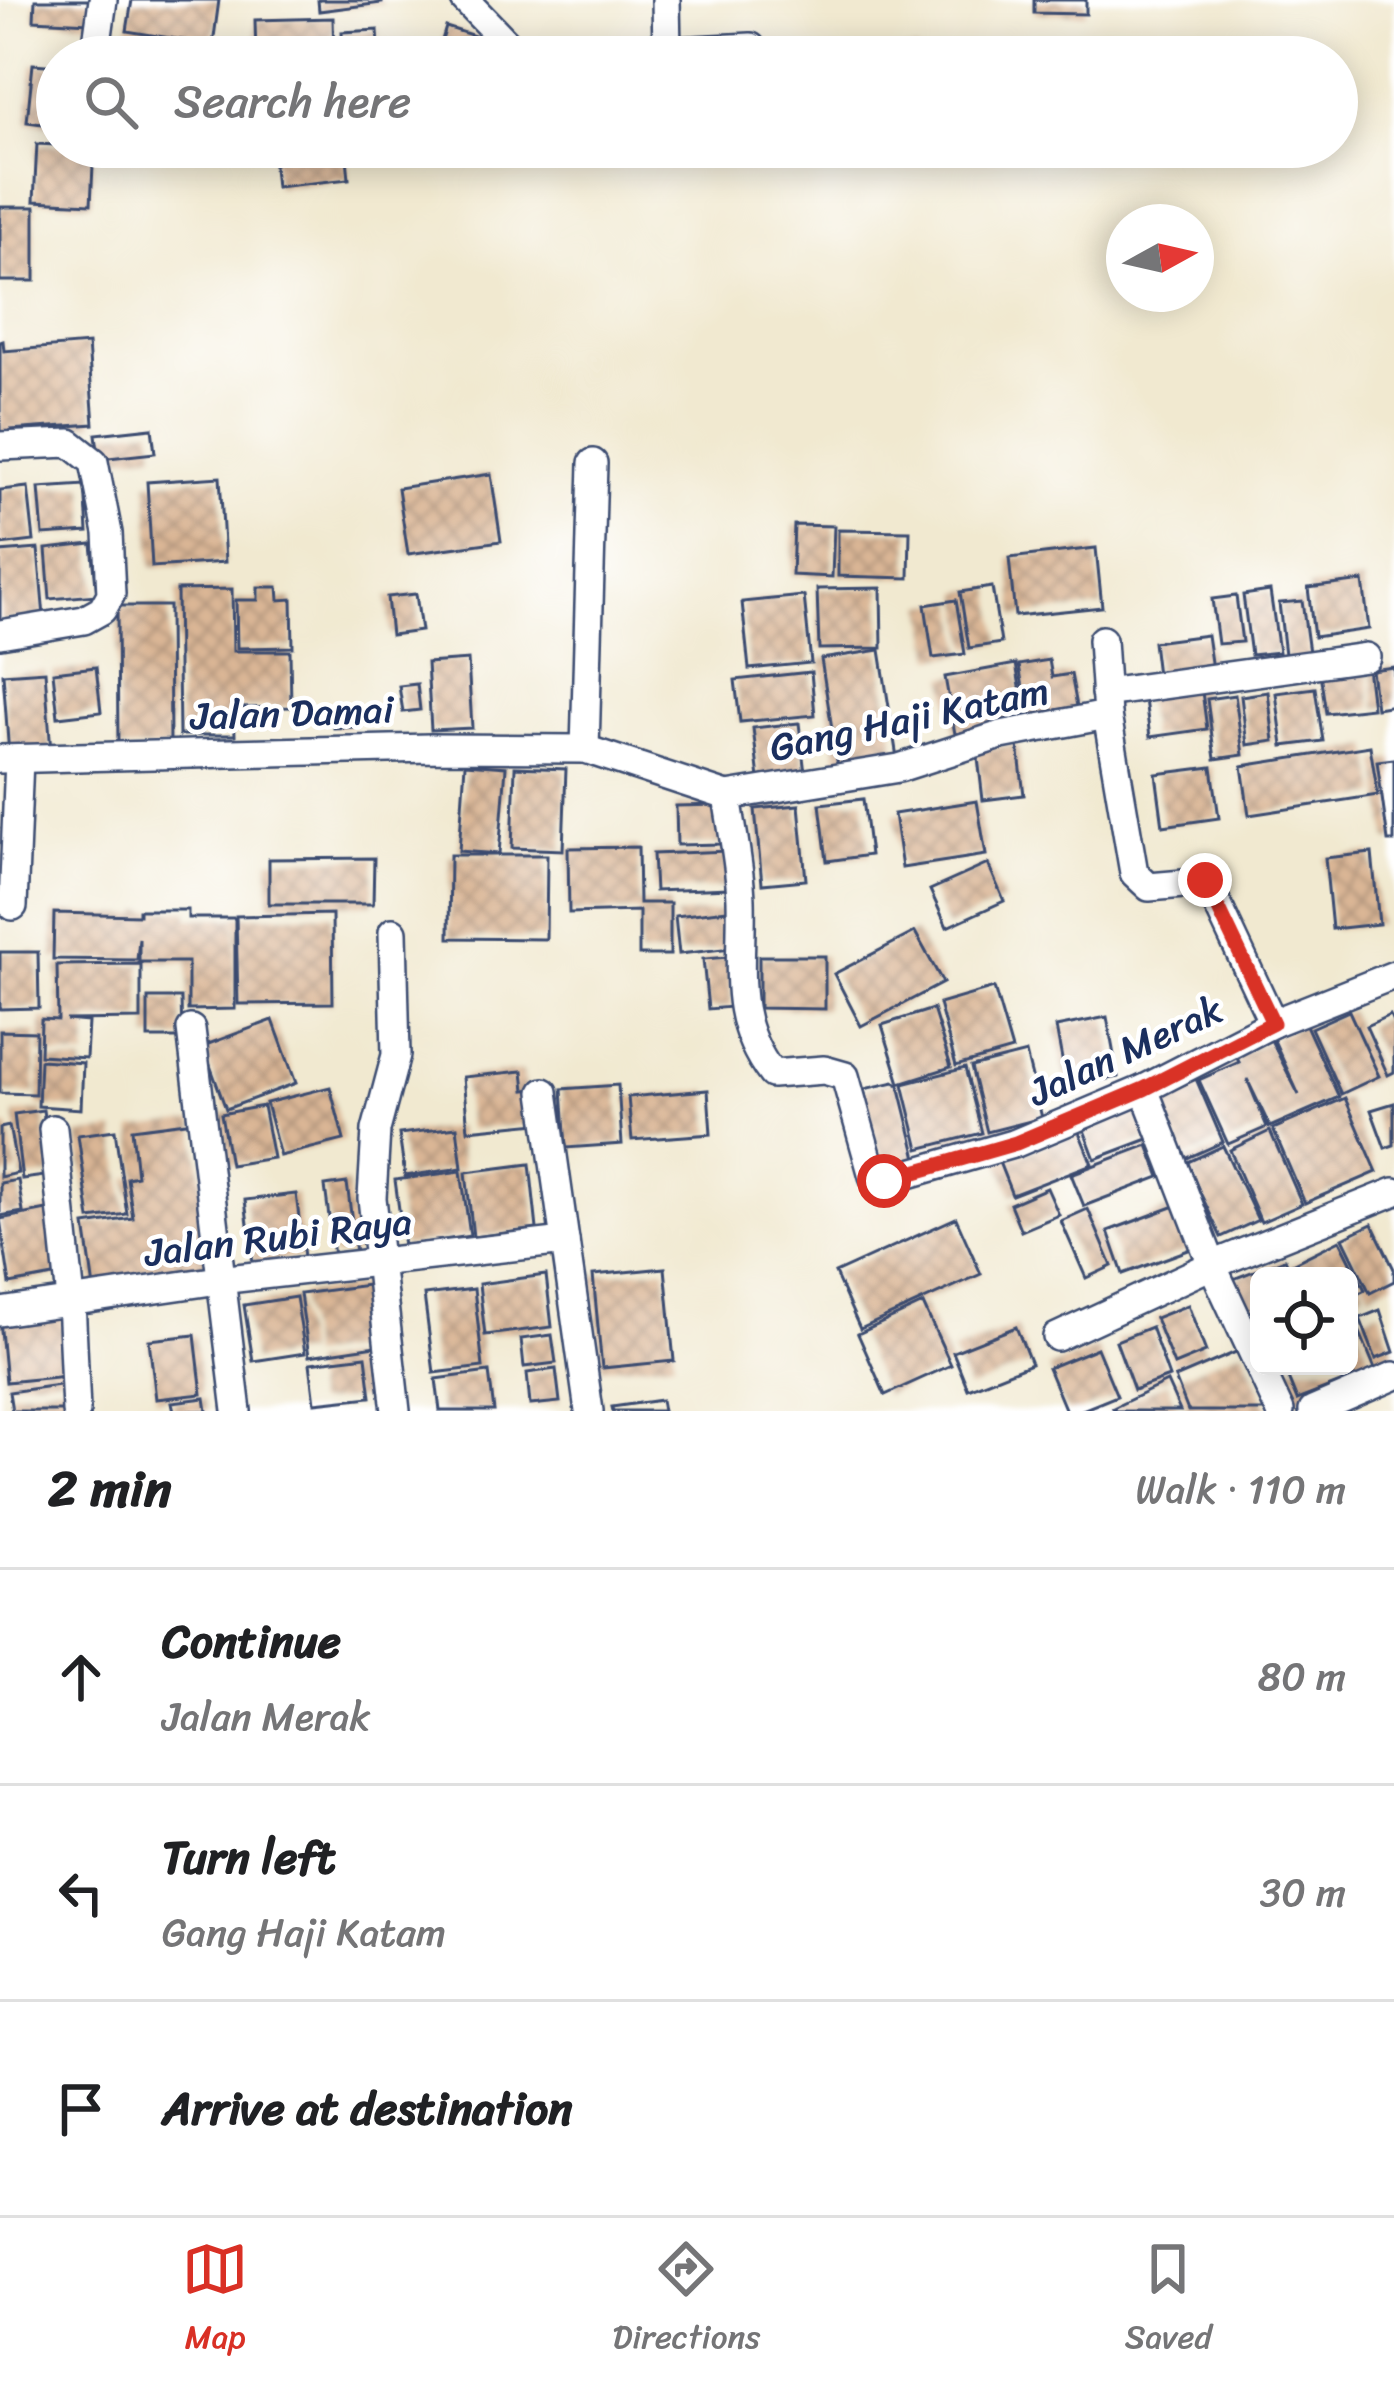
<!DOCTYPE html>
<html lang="en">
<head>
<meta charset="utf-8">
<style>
  :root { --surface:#fff; --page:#f6f6f6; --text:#202124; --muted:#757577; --line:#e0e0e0; --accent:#d93025 }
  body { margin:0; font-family:Sriracha,sans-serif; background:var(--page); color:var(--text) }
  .controls { position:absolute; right:36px; bottom:36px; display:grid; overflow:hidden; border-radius:18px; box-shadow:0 6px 30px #0003 }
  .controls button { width:108px; height:108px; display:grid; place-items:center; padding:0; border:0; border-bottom:3px solid var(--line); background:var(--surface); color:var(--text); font:60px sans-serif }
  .compass { position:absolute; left:1106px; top:204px; width:108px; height:108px; border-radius:50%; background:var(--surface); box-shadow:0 6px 30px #0003; rotate:82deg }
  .stop { position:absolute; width:36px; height:36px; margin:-27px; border:9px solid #d93025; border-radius:50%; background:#fff }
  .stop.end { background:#d93025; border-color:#fff; box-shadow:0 3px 12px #0008 }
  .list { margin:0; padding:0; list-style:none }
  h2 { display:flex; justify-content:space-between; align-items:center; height:156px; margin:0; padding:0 48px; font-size:51px }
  h2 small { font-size:39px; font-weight:400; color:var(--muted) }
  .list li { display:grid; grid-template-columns:78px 1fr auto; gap:36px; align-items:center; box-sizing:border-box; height:216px; padding:0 48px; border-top:3px solid var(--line) }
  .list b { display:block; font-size:45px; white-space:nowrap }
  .list p { margin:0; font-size:39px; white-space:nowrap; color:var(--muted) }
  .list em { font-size:39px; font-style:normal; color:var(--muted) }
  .icon { flex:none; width:66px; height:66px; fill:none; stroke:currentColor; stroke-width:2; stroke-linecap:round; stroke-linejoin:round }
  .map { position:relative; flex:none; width:1394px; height:1411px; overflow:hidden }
  .search { position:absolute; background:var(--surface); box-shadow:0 6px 30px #0003; left:36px; right:36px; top:36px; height:132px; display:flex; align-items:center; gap:30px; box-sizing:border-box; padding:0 42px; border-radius:66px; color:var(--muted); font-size:45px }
  .sheet { height:804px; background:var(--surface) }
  nav { display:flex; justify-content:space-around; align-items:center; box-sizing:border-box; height:168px; border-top:3px solid var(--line); background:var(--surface); font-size:33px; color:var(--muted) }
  nav a { display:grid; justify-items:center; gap:6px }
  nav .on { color:var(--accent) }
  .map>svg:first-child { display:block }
  .building { fill:url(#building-cross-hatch) }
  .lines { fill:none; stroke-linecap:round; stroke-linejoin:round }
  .street-casing { stroke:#3b4b6f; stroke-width:32 }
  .street { stroke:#fff; stroke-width:27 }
  .route { stroke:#d93025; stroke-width:15 }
  .labels { text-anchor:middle; stroke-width:9; stroke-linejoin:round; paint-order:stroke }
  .street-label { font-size:39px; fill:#1b2f5e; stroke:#fff }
</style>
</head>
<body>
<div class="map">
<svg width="1394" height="1411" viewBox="0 0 1394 1411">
  <defs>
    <pattern id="building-cross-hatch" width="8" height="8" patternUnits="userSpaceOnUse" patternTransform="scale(3)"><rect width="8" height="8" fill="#dab695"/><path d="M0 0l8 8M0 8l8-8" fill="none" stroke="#b0947d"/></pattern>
  </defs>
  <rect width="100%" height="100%" fill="#fff"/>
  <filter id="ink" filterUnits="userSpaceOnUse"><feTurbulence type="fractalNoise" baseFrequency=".00833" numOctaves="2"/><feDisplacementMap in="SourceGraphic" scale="24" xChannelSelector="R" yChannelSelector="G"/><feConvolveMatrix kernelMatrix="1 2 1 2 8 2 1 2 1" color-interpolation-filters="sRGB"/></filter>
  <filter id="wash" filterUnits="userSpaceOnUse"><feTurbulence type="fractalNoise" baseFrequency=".004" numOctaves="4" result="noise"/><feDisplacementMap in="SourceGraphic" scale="48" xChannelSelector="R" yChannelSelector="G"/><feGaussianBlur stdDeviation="2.7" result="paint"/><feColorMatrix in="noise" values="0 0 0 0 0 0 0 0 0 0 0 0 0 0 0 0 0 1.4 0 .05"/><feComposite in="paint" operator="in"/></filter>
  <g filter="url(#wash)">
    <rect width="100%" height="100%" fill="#f1e9d0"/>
    <g id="blocks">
      <g class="building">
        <polygon points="35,0 90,0 89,23 34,20"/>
        <polygon points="132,0 219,0 213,45 127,31"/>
        <polygon points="318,0 382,0 382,3 319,11"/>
        <polygon points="1034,0 1086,0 1086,14 1034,13"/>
        <polygon points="333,18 334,57 256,57 255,20"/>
        <polygon points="446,27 503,45 500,57 437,57"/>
        <polygon points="378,30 379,49 428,48 428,57 343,57 342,32"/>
        <polygon points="121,38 156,41 155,57 120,57"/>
        <polygon points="918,50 918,57 813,57 813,53"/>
        <polygon points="33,64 57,66 57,126 27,122"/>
        <polygon points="37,144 94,147 91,204 34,201"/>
        <polygon points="272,147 346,147 349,179 276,187"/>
        <rect x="0" y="207" width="35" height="74"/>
        <polygon points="3,341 4,351 88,344 94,424 11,430 12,438 0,440 0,342"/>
        <polygon points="152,428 155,453 99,459 96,434"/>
        <polygon points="491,474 501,541 408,554 398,488"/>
        <polygon points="220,477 225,562 152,567 147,482"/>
        <polygon points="85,485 88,532 43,535 39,488"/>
        <polygon points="28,487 34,541 0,545 0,490"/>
        <polygon points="794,525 834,526 832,577 792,575"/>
        <polygon points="838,530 910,531 909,578 838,576"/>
        <polygon points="92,544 97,595 50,599 46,549"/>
        <polygon points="1096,548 1102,607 1015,616 1009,558"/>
        <polygon points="38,549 44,617 0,621 0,552"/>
        <polygon points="1363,581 1369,629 1314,637 1308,588"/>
        <polygon points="258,587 278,587 279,600 292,599 293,647 237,648 236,600 258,600"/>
        <polygon points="992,587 1001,643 969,648 960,592"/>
        <polygon points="881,588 882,648 819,649 817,589"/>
        <polygon points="232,589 233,651 290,651 291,707 234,708 235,735 179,735 177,590"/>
        <polygon points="1270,591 1279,652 1251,655 1243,595"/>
        <polygon points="416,594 421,631 391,635 387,597"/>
        <polygon points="804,596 811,663 749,669 742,602"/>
        <polygon points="1236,596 1242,642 1218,644 1212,599"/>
        <polygon points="956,600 965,654 933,658 925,605"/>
        <polygon points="1302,601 1310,660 1286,663 1279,603"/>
        <polygon points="117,606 169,606 170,748 118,749"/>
        <polygon points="1207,635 1213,676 1158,683 1153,642"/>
        <polygon points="880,650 898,764 839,773 821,659"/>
        <polygon points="468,660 472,728 431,730 427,663"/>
        <polygon points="1049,660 1052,677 1071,674 1078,712 1029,721 1019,665"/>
        <polygon points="1016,664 1026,721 955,734 945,677"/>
        <polygon points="96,667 101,712 58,717 53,672"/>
        <polygon points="1367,667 1372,708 1326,713 1320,673"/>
        <polygon points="1394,667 1394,705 1376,708 1371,670"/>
        <polygon points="45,671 51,752 9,755 3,674"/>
        <polygon points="811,672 815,715 740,722 735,680"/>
        <polygon points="417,684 420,710 403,712 399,686"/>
        <polygon points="1201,684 1207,729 1150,737 1144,692"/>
        <polygon points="1315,688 1323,741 1283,746 1276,693"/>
        <polygon points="1268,692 1274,741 1247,745 1241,696"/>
        <polygon points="1235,695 1243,755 1215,759 1207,699"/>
        <polygon points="352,705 353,727 334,728 333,706"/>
        <polygon points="799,723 806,782 760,787 753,728"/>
        <polygon points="1018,745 1024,795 983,800 977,749"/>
        <polygon points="1370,746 1378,795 1249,815 1242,766"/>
        <polygon points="1394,759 1394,841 1388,841 1377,761"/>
        <polygon points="465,764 506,767 499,854 459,851"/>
        <polygon points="515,767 566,769 563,850 512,848"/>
        <polygon points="1212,767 1219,818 1163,826 1156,774"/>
        <polygon points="863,799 870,855 827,861 820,804"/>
        <polygon points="977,801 986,855 902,868 894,814"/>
        <polygon points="721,805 722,844 677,845 676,806"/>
        <polygon points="799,805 806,880 762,884 755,809"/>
        <polygon points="638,847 639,903 670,903 670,955 639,955 639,911 569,913 568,848"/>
        <polygon points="728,851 729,888 655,891 653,854"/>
        <polygon points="1372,853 1379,924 1332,929 1325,858"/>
        <polygon points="450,855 547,855 546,939 449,938"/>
        <polygon points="374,858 373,904 269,904 269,859"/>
        <polygon points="988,864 1004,901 947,927 930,890"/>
        <polygon points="139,910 188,910 188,918 235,918 235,1009 188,1010 188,962 139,962 139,938 137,960 53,959 54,913 139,915"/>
        <polygon points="728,910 732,948 679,954 675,916"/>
        <polygon points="332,914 333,1003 238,1004 236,916"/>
        <polygon points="915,932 943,983 861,1026 834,974"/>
        <polygon points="0,952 38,952 39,1008 0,1009"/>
        <polygon points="759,956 825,956 825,1009 759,1008"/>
        <polygon points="728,957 732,1007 708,1009 703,959"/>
        <polygon points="141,964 141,1019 66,1020 88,1022 86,1058 40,1055 41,1019 58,1020 57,965"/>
        <polygon points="994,988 1012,1050 956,1066 939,1004"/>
        <polygon points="148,998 181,998 182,1038 148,1038"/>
        <polygon points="933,1009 951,1067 900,1083 882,1025"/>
        <polygon points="1349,1011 1379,1076 1341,1094 1311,1028"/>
        <polygon points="1390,1015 1394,1024 1394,1072 1388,1075 1366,1026"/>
        <polygon points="1107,1017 1118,1077 1067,1086 1056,1027"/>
        <polygon points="273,1020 296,1083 226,1109 203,1046"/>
        <polygon points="1305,1023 1339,1097 1270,1127 1247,1079 1267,1127 1228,1144 1199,1080 1239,1062 1236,1056 1271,1040 1299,1095 1273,1038"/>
        <polygon points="0,1031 36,1032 35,1094 0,1093"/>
        <polygon points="1026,1053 1042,1118 987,1132 971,1067"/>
        <polygon points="40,1060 83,1063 81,1109 38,1106"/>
        <polygon points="965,1068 982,1133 919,1149 903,1084"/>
        <polygon points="523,1071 525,1090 536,1089 539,1123 468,1130 463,1077"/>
        <polygon points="1196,1079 1223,1142 1185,1159 1157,1096"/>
        <polygon points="894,1082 899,1085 919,1166 884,1175 864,1089"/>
        <polygon points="618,1085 622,1144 566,1148 562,1089"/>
        <polygon points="330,1087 344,1140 280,1156 266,1103"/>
        <polygon points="708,1090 711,1134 632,1140 628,1097"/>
        <polygon points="1345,1098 1377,1172 1305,1203 1273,1129"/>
        <polygon points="1134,1101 1148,1139 1095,1159 1081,1122"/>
        <polygon points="1394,1103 1394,1145 1385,1148 1371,1110"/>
        <polygon points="263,1106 273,1158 230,1165 221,1114"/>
        <polygon points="43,1110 52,1175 22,1179 14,1114"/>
        <polygon points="194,1121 213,1271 94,1288 85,1225 133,1218 127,1178 137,1176 132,1129"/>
        <polygon points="9,1126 18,1173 0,1177 0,1128"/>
        <polygon points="457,1127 462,1168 405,1176 399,1134"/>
        <polygon points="115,1130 127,1214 90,1219 78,1135"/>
        <polygon points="1270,1131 1302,1204 1261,1222 1230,1150"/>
        <polygon points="1079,1132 1092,1164 1012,1195 999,1162"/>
        <polygon points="1148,1145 1160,1177 1084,1206 1071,1174"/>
        <polygon points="1223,1146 1258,1220 1221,1237 1186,1163"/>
        <polygon points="530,1164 537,1229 473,1237 466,1172"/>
        <polygon points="461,1171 470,1236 404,1246 395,1180"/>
        <polygon points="18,1180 23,1212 0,1216 0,1183"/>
        <polygon points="347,1183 356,1253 334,1256 325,1186"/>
        <polygon points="1047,1188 1059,1215 1021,1231 1010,1204"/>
        <polygon points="296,1194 304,1257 253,1264 245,1200"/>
        <polygon points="1178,1205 1194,1248 1123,1274 1108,1231"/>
        <polygon points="52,1209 64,1274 10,1284 0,1219"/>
        <polygon points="1088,1209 1112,1266 1086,1278 1061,1221"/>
        <polygon points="956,1218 981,1274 860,1329 835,1273"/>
        <polygon points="1372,1224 1394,1269 1394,1281 1370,1293 1343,1238"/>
        <polygon points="1340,1240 1365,1290 1349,1298 1349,1276 1296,1276 1290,1265"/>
        <polygon points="1285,1259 1292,1276 1259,1276 1259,1339 1228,1281"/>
        <polygon points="665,1268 674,1361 602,1368 593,1275"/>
        <polygon points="546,1275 552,1327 485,1335 479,1284"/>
        <polygon points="368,1285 376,1346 309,1356 300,1294"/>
        <polygon points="474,1289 483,1367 434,1373 424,1295"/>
        <polygon points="296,1297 305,1353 253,1361 244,1305"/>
        <polygon points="923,1304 951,1365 885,1395 858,1334"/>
        <polygon points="1188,1305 1206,1352 1174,1365 1155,1318"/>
        <polygon points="1349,1306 1376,1371 1345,1383 1339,1366 1349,1366"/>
        <polygon points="1380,1310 1394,1352 1376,1359 1360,1318"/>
        <polygon points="62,1314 67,1376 6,1382 0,1320"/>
        <polygon points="1016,1327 1031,1364 968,1389 953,1352"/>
        <polygon points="1151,1327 1169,1377 1134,1390 1116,1341"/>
        <polygon points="195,1335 202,1394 156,1399 149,1340"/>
        <polygon points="552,1335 556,1363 524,1367 521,1339"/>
        <polygon points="1097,1348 1117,1396 1080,1411 1066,1411 1048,1368"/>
        <polygon points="1243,1349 1269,1411 1188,1411 1175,1378"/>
        <polygon points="366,1356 371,1397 315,1403 310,1363"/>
        <polygon points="1283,1366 1336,1366 1343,1382 1297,1400"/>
        <polygon points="556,1369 560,1402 530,1405 527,1373"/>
        <polygon points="489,1372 494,1411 440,1411 436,1379"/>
        <polygon points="1167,1382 1180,1411 1115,1411 1113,1408"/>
        <polygon points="66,1384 69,1411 12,1411 9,1392"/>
        <polygon points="205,1398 207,1411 174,1411 172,1402"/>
        <polygon points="661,1400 663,1411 613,1411 612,1407"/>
      </g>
    </g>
  </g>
  <g filter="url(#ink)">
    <use href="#blocks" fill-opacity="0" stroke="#3b4b6f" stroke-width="3"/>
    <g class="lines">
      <g class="street-casing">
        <g id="street">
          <polyline points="465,0 520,57"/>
          <polyline points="666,0 667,50"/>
          <polyline points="95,57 103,0"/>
          <polyline points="561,57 751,47"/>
          <polyline points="0,446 70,443 94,462 108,533 111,594 102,610 84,620 0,634"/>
          <polyline points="1102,640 1107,715 1134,873 1149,887 1207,882 1273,1023"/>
          <polyline points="1105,693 1366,657"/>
          <polyline points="585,749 593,463"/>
          <path d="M 0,759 L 430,748 L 585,749 L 727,796 C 732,830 740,866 741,900 C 743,965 729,1018 772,1074 L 824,1070 L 845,1076 L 873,1176 L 884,1181 L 1016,1143 L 1144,1089 L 1273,1023 L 1394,975"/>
          <polyline points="727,796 899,768 1001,735 1107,715"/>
          <polyline points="13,906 19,759"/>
          <polyline points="393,932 396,1055 376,1130 372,1198 396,1411"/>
          <polyline points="191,1029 237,1411"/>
          <polyline points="1144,1089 1212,1265 1280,1411"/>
          <polyline points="544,1092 589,1411"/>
          <polyline points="53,1129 71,1300 76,1411"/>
          <polyline points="0,1312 219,1280 565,1241"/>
          <polyline points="1057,1337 1212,1265 1394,1192"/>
          <polyline points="1313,1411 1394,1376"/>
        </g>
      </g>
      <use href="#street" class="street"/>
    </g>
  </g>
  <g class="lines" filter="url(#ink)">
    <polyline class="route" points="884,1181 1016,1143 1144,1089 1273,1023 1205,880"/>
  </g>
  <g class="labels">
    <g class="street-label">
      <text transform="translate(292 712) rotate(-2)" y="14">Jalan Damai</text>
      <text transform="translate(909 718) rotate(-12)" y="14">Gang Haji Katam</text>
      <text transform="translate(1125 1050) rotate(-25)" y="14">Jalan Merak</text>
      <text transform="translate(278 1236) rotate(-7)" y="14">Jalan Rubi Raya</text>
    </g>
  </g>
</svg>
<div class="controls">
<button><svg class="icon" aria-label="locate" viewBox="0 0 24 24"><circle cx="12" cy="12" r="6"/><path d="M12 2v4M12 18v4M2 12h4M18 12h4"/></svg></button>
</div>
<svg class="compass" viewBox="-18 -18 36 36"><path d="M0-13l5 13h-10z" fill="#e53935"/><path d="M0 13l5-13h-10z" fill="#757577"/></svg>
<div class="stop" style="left:884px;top:1181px"></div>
<div class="stop end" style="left:1205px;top:880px"></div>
<div class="search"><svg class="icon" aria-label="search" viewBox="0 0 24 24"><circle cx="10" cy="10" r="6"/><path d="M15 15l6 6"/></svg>Search here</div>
</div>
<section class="sheet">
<h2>2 min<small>Walk · 110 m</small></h2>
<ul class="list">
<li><svg class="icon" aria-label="ahead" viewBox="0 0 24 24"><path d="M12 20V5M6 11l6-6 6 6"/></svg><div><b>Continue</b><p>Jalan Merak</p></div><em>80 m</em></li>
<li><svg class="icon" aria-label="left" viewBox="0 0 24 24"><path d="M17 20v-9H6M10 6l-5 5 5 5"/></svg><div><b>Turn left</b><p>Gang Haji Katam</p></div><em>30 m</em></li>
<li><svg class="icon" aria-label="arrive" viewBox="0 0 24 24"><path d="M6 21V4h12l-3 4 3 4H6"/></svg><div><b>Arrive at destination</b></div></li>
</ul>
</section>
<nav>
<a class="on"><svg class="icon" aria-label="map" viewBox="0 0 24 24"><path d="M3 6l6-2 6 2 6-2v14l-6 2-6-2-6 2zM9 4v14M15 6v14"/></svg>Map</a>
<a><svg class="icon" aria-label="directions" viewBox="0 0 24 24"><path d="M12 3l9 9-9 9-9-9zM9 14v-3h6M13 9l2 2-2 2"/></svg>Directions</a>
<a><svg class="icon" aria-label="saved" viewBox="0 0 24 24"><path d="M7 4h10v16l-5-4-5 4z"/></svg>Saved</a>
</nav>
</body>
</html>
